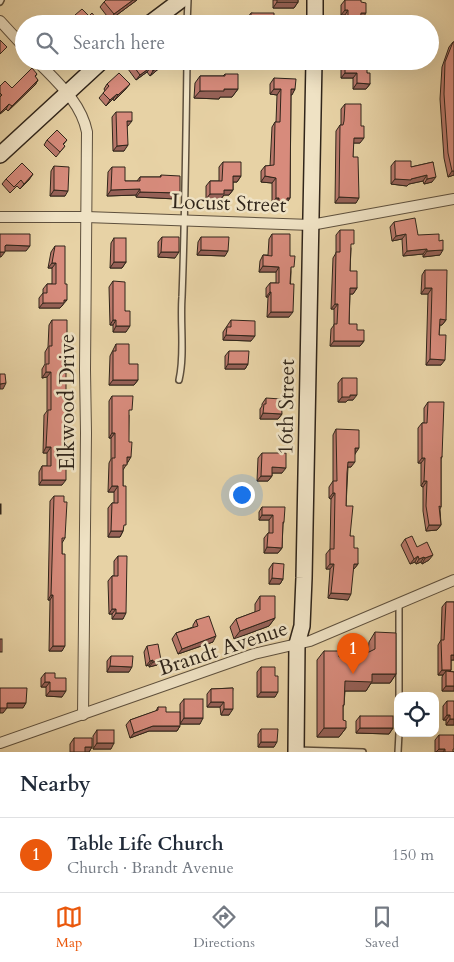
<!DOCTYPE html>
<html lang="en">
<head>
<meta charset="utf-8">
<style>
  :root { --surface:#fff; --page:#f2f2f3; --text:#1f2937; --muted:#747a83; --line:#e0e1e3; --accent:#ea580c }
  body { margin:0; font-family:Cardo,serif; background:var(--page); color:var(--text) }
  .controls { position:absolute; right:15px; bottom:15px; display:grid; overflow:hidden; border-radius:10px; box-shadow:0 5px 20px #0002 }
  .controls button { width:45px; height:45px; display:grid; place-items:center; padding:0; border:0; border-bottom:1px solid var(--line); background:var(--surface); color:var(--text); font:25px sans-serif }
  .you { position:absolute; left:241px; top:494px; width:18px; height:18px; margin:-12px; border:4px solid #fff; border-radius:50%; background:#1a73e8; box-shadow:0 0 0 8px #1a73e833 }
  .badge { display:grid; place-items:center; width:32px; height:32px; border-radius:50%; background:var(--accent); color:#fff; font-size:16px; font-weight:700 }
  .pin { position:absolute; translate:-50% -41px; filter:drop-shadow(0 1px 2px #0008) }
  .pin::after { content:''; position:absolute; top:26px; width:18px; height:15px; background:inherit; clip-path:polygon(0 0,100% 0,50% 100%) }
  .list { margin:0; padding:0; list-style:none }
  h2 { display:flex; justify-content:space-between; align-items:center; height:65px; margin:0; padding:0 20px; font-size:21px }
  h2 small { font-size:16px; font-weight:400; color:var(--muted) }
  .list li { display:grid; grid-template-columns:32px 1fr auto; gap:15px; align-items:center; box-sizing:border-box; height:75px; padding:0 20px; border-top:1px solid var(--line) }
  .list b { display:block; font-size:19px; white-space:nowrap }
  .list p { margin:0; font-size:16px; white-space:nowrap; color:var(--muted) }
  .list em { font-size:16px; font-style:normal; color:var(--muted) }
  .icon { flex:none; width:28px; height:28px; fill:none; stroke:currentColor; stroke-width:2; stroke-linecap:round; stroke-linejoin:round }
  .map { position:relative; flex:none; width:454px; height:752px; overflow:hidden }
  .search { position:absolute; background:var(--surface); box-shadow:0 5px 20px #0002; left:15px; right:15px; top:15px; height:55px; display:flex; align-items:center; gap:12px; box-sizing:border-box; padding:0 18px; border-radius:28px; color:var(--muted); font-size:19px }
  .sheet { height:140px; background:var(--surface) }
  nav { display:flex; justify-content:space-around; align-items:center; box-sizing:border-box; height:70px; border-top:1px solid var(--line); background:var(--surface); font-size:14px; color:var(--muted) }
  nav a { display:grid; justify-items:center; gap:2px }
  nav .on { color:var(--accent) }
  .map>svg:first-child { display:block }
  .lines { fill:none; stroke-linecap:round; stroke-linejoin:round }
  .lane-casing { stroke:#5e503d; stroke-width:8 }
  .street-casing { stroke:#5e503d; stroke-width:12 }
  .secondary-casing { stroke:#30251a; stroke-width:18 }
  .lane { stroke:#efe2c4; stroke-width:5 }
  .street { stroke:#efe2c4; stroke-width:10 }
  .secondary { stroke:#efe2c4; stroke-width:15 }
  .wall { fill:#b9786b; stroke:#30251a }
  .shaded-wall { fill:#966157; stroke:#30251a }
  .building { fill:#d78b7c; stroke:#30251a }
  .labels { text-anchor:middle; stroke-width:5; stroke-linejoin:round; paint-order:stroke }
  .street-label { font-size:21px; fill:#30251a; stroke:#efe2c4 }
</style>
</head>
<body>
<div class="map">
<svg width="454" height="752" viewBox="0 0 454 752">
  <rect width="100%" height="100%" fill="#e7d2a5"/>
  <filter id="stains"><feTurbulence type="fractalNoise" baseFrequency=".004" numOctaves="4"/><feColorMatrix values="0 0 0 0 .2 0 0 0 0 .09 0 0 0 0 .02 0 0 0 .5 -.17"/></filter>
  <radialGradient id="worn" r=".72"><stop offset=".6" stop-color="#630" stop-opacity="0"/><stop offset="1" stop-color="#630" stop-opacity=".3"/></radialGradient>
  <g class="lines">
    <g class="lane-casing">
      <g id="lane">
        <polyline points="0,2 1,0"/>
        <polyline points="187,24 188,0"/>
        <path d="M 179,380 C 185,355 180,324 182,297 C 185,218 186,140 187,61"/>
        <polyline points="399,696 399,603"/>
        <polyline points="297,750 363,752"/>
        <polyline points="398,752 399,733"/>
      </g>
    </g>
    <g class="street-casing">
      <g id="street">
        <polyline points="0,21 24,47"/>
        <path d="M 37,61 C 57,82 81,102 87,132 L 85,370 L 86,433 L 83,715"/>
        <polyline points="0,217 86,217 311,225 454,199"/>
        <polyline points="0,743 254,654 310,641 454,580"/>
      </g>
    </g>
    <g class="secondary-casing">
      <g id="secondary">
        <polyline points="149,24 181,0"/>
        <polyline points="315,24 315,0"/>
        <polyline points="0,155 102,61"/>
        <polyline points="296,752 297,644 302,626 304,578 314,61"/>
      </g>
    </g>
    <use href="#lane" class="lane"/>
    <use href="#street" class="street"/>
    <use href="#secondary" class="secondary"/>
  </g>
  <g class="wall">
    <polygon points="137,0 110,20 100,7 104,2"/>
    <polygon points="273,0 298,0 298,2 294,8 273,8"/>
    <polygon points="345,0 363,18 361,18 360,24 344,24 345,15 341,15 341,5"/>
    <polygon points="251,13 274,17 276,24 247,24 247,18"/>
    <polygon points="75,15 89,16 101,24 74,24 71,21"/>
    <polygon points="453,42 454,42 454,175 448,177 444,158 440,99 442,67 449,47"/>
    <polygon points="168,61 150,76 147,72 136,80 128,69 132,64"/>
    <polygon points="341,61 363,61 363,64 367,73 370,84 366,89 353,89 353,78 341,78"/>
    <polygon points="37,74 35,77 38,80 35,85 8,111 6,109 0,114 0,86 12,88"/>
    <polygon points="225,74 238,89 232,97 220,97 219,99 194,98 195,83 200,76 223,76"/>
    <polygon points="274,78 295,89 291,95 290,198 283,208 275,208 275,204 272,204 272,183 261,182 261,171 265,166 270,166 272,127 275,122 276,122 277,95 270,94 270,84"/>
    <polygon points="107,84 126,89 114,101 113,99 106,106 99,98 105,91 104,89"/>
    <polygon points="345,104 360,143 353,143 353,157 356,203 335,203 336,131 340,125 341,125 341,109"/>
    <polygon points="116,112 128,126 127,126 124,151 113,151 112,117"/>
    <polygon points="47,140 67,140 63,145 65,146 56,157 44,145"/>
    <polygon points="395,161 411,167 433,162 432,182 424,184 423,181 409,184 407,186 391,184 391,166"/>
    <polygon points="223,162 241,176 237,182 233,182 233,190 229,195 224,195 220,200 206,199 206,186 210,181 219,181 219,167"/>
    <polygon points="54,166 65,196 50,196 51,171"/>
    <polygon points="112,167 125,181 137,181 140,177 160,177 161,175 176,199 136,197 136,195 107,196 108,172"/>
    <polygon points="6,179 29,180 20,189 17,186 10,193 2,184"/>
    <polygon points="394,222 418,235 440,255 423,257 423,254 403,256 402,239 392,241 390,227"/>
    <polygon points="340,230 351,248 350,271 357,288 353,294 350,294 349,324 357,330 364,341 360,346 330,346 331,329 334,325 334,309 331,309 333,258 336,253 336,235"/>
    <polygon points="272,234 290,256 291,272 289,317 267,317 268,297 266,297 266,288 270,283 276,283 276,272 259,272 260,261 263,255 268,255 269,239"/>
    <polygon points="162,237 175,258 158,257 158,242"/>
    <polygon points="201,237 225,256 197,255 198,242"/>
    <polygon points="114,238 126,262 122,268 110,268 111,243"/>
    <polygon points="55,246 63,305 60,308 39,308 39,298 43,293 43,289 47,284 52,284 52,268 48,268 51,252"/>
    <polygon points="425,270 446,320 442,325 440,325 439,335 441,365 426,365 428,294 421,294 422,275"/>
    <polygon points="113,281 125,311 126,332 113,332 113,325 110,325 109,287"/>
    <polygon points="52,320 64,360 66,448 63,452 62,485 39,485 39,472 42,466 47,466 47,453 43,453 44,415 47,411 47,377 42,378 42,369 45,364 45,352 48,347 49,325"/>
    <polygon points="231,320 251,341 223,340 223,332"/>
    <polygon points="116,344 138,380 134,385 109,385 110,356"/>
    <polygon points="229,351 248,364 245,369 225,369 225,356"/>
    <polygon points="342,378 353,400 348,400 346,402 338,402 338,383"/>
    <polygon points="112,396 129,415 128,462 123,470 123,531 120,537 108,537 108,508 112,503 114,503 114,492 108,492 109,463 111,459 111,438 109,438 109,401"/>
    <polygon points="266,398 282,414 278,419 260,419 260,409 262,406 262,404"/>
    <polygon points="428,402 442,457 441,459 441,507 440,509 441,525 437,530 426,531 423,511 423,487 421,486 421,463 418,463 418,428 422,423 424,423 424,408"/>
    <polygon points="336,429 355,454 351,467 348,467 346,506 350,536 358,564 354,569 353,569 348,600 328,598 330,569 326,569 326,554 330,549 331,499 329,498 329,487 333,481 333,435"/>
    <polygon points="262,453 282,473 272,473 272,476 268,481 257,481 258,458"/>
    <polygon points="54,496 65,538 62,543 62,651 49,651 50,600 48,600 50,501"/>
    <polygon points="262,507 284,522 283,524 282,548 278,553 264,553 264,538 268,533 269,533 269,520 259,520 259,512"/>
    <polygon points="405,539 417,547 429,560 422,564 421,562 416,564 415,562 410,564 401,545"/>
    <polygon points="118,556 123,619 112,619 112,614 109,614 108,581 112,576 114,576 114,561"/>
    <polygon points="273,563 283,579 280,584 269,584 269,569"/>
    <polygon points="260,596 275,618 269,626 234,639 230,627 236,619 255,612 255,604"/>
    <polygon points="446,602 454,602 454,660 451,660 451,670 450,671 454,672 454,691 442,691 442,677 443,675 438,675 438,645 441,640 442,607"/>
    <polygon points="196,620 213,642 178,654 172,639 176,633 193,627 193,625"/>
    <polygon points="375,632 396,674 390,683 371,683 366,691 345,691 344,705 343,707 343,720 346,728 339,737 317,737 317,660 324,651 339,657 359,657 368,652 369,642"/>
    <polygon points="147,646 161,660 157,665 149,667 149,665 146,666 144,652"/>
    <polygon points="111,656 129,672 107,672 107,661"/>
    <polygon points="261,667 275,676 275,697 257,697 257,672"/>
    <polygon points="45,673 55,678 62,697 46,696 46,687 41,687 41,678"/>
    <polygon points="233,688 229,715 221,715 220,707 207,707 207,694 211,689"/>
    <polygon points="184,699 200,724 180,724 180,704"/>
    <polygon points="447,701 454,725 446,725 446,720 443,720 443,706"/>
    <polygon points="158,707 166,712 180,726 177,731 149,731 130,738 126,725 130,720 156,711"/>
    <polygon points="360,716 393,728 389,734 356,733 356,721"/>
    <polygon points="261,729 274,747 258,747 258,734"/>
    <polygon points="97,730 111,749 93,749 93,736"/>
    <polygon points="439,735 454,752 435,752 435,740"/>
    <polygon points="74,738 92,747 89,752 70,752 70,744"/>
  </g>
  <g class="shaded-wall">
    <polygon points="133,0 137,0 110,20 114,14"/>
    <polygon points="277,2 298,2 294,8 273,8"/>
    <polygon points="345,10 348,10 345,15 341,15"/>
    <polygon points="361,13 366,13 363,18 357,18"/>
    <polygon points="165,61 168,61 150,76 153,71"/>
    <polygon points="151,67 147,72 136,80 140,75"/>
    <polygon points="345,73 357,73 353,78 341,78"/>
    <polygon points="38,80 35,85 8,111 12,106"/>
    <polygon points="357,83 370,84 366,89 353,89"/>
    <polygon points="130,84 126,89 114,101 118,95"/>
    <polygon points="224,89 238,89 232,97 220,97 219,99 194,98 200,91"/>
    <polygon points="274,89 281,89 277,95 270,94"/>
    <polygon points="291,89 295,89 292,95 287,95"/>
    <polygon points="117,94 113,99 106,106 110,100"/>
    <polygon points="9,104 6,109 0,114 0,113"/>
    <polygon points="127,121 132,121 128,126 123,126"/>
    <polygon points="354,138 364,138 360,143 350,143"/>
    <polygon points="128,145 124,151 113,151 117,146"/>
    <polygon points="452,171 454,171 454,175 448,177"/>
    <polygon points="33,174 29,180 20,189 24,184"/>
    <polygon points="427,175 423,181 409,184 407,186 391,184 395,179 411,179"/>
    <polygon points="233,176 241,176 237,182 230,182"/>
    <polygon points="265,176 276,178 272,183 261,182"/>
    <polygon points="436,177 432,182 424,184 427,179"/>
    <polygon points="140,189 136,195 107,196 111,190"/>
    <polygon points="54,190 68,191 65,196 50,196"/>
    <polygon points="224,190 233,190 229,195 224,195 220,200 206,199 210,194"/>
    <polygon points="140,192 180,193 176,199 136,197"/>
    <polygon points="339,197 359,198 356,203 335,203"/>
    <polygon points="276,198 279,198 275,204 272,204"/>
    <polygon points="287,198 290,198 283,208 275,208 279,202"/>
    <polygon points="406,234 402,239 392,241 396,236"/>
    <polygon points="6,245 30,246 26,251 2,251 5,246"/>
    <polygon points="427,249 423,254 403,256 407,251"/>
    <polygon points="201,250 228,251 225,256 197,255"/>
    <polygon points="443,250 440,255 423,257 427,251"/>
    <polygon points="0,252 5,252 1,257 0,257"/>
    <polygon points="161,252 179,252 175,258 158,257"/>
    <polygon points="114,262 126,262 122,268 110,268"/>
    <polygon points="52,263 56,263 52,268 48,268"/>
    <polygon points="263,266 279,267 276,272 259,272"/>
    <polygon points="350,288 357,288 353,294 346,294"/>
    <polygon points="425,288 432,288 428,294 421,294"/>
    <polygon points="270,292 271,292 268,297 266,297"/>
    <polygon points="64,300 67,300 60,308 39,308 43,303"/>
    <polygon points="335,304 338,304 334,309 331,309"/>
    <polygon points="271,312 293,312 289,317 267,317"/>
    <polygon points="440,319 446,320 442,325 436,325"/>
    <polygon points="113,320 116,320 113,325 110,325"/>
    <polygon points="116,326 130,326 126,332 113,332"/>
    <polygon points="226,335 255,336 251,341 223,340"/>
    <polygon points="334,341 364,341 360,346 330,346"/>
    <polygon points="430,359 445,360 441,365 426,365"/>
    <polygon points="228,364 248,364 245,369 225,369"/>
    <polygon points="46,372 51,372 47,377 42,378"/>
    <polygon points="113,380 138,380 134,385 109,385"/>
    <polygon points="6,383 3,389 0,389 0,384"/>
    <polygon points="350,395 357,395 353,400 348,400 346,402 338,402 342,397"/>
    <polygon points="263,413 282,414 278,419 260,419"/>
    <polygon points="112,433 115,433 111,438 109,438"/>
    <polygon points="46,447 51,447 47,453 43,453"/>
    <polygon points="355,448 359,448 355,454"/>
    <polygon points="127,457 131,457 128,462 124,463"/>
    <polygon points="422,458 425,458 421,463 418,463"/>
    <polygon points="348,462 355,462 351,467 345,467"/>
    <polygon points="272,467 286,468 282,473 269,473"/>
    <polygon points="261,476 272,476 268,481 257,481"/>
    <polygon points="42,480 66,480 62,485 39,485"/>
    <polygon points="424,481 427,481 423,487 421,486"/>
    <polygon points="112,486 118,486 114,492 108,492"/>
    <polygon points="333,493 335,493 331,499 329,498"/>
    <polygon points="262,515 273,515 269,520 259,520"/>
    <polygon points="429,525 441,525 437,530 426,531"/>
    <polygon points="111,531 123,531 120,537 108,537"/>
    <polygon points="267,547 282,548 278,553 264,553"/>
    <polygon points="433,555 429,560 422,564 425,558"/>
    <polygon points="418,556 415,562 410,564 414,559"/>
    <polygon points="424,557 421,562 416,564 419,559"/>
    <polygon points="330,564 334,564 330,569 326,569"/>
    <polygon points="354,564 358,564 354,569 350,569"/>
    <polygon points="272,578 283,579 280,584 269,584"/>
    <polygon points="331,593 351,594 348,600 328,598"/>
    <polygon points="51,595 53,595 50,600 48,600"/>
    <polygon points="112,609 116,609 112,614 109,614"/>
    <polygon points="116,613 126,613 123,619 112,619"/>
    <polygon points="275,618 269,626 234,639 240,631"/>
    <polygon points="216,636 213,642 178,654 182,649"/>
    <polygon points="53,646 65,646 62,651 49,651"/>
    <polygon points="451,655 454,655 454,660 448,660"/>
    <polygon points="153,660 149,665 146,666 150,661"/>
    <polygon points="161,660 157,665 149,667 153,662"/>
    <polygon points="110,666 132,667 129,672 107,672"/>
    <polygon points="442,670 451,670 448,675 446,671 443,675 438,675"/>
    <polygon points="372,674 396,674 390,683 371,683 366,691 338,691 345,681"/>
    <polygon points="45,682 50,682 46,687 41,687"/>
    <polygon points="446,686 454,686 454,691 442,691"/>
    <polygon points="50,691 66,691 62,697 46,696"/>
    <polygon points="261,692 278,692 275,697 257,697"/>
    <polygon points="211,702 224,702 220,707 207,707"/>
    <polygon points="7,703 26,703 23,708 7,708 3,713 0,713 0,708"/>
    <polygon points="224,709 233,709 229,715 221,715"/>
    <polygon points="447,715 450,715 446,720 443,720"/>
    <polygon points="184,718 203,718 200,724 180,724"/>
    <polygon points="450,719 454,719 454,725 446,725"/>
    <polygon points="153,726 180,726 177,731 149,731 130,738 134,733"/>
    <polygon points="324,728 346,728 339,737 317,737"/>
    <polygon points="360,728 393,728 389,734 356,733"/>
    <polygon points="261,742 277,742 274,747 258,747"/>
    <polygon points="97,743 114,743 111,749 93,749"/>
    <polygon points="85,747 92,747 89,752 74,752"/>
    <polygon points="439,749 445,749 443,752 436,752"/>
  </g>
  <g class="building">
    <polygon points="106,0 133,0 114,14 104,2"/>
    <rect x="277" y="0" width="21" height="2"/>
    <polygon points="345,0 361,0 361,2 366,3 366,13 361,13 360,24 348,24 348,10 345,10"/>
    <polygon points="82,9 89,16 92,13 101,24 81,24 75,15"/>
    <polygon points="251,13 274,13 274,17 276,17 276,24 254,24 254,23 251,23"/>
    <polygon points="0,40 7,47 0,54"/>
    <polygon points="453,42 454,42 454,171 452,171 448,153 444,94 445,62"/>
    <polygon points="135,61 165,61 153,71 151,67 140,75 132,64"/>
    <polygon points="345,61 363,61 363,64 367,64 367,73 370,73 370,84 357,83 357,73 345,73"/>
    <polygon points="32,68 37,74 35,76 38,80 12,106 9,104 0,113 0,97 2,95 0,93 0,86 5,81 12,88"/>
    <polygon points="119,73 130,84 118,95 117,94 110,100 103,93 109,86 107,84"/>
    <polygon points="225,74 238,74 238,89 224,89 224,91 200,91 200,76 225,76"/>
    <polygon points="274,78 296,79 295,89 291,89 290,198 287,198 287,203 279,202 279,198 276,198 276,178 265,176 265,166 274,165 275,122 280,122 281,89 274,89"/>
    <polygon points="345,104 361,104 361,126 364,126 364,138 354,138 353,157 358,157 359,198 339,197 340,125 343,125 344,121"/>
    <polygon points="116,112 132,112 132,121 127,121 128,145 117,146"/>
    <polygon points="57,130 67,140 63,144 65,146 60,152 47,140"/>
    <polygon points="395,161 411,161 411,167 433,162 436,177 427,179 427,175 411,179 411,180 395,179"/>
    <polygon points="223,162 241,162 241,176 233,176 233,190 224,190 224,194 210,194 210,181 222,181"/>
    <polygon points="22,163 33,174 24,184 21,180 14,187 6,179"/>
    <polygon points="54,166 69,167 68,191 54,190"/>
    <polygon points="112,167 125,167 125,181 140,181 140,177 161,177 161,175 180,176 180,193 140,192 140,189 111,190"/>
    <polygon points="415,218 418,235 439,234 439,241 443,240 443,250 427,251 427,249 407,251 406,234 396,236 394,222"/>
    <polygon points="340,230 354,230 354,244 351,244 350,271 357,271 357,288 350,288 349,324 357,324 357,330 364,330 364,341 334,341 334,324 337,324 338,304 335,304 336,252 340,252"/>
    <polygon points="0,234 30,234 30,246 6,245 5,246 5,252 0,252"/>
    <polygon points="272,234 290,234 290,256 295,256 294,267 291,267 290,284 294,284 293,312 271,312 271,292 270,292 270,283 279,283 279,267 263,266 263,255 272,256"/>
    <polygon points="162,237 179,237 179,252 161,252"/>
    <polygon points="201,237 229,237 228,251 201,250"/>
    <rect x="114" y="238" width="12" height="24"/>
    <polygon points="55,246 65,246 65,284 67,284 67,300 64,300 64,303 43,303 43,293 47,293 47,284 56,284 56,263 52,263"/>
    <polygon points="425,270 447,270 446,320 440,319 439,335 446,335 445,360 430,359 432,288 425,288"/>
    <polygon points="113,281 125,282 125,311 130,311 130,326 116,326 116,320 113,320"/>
    <polygon points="52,320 67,320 67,355 64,355 63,373 66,373 66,448 63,447 63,466 66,466 66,480 42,480 42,466 51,466 51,447 46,447 48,410 51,410 51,372 46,372 46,364 49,364 49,346 52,346"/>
    <polygon points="231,320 255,321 255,336 226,335 227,327 231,327"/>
    <polygon points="116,344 129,344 129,364 138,364 138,380 113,380 113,351 116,351"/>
    <polygon points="229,351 249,351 248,364 228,364"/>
    <polygon points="0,374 5,374 6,383 0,384"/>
    <polygon points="342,378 357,378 357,395 350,395 350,397 342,397"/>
    <polygon points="112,396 133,396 132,410 129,410 129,442 132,442 131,457 127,457 127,465 123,465 123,486 126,486 126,525 124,525 123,531 111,531 112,503 118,503 118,486 112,486 112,458 115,458 115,433 112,433"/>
    <polygon points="266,398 281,399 282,414 263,413 264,404 266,404"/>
    <polygon points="428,402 444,402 442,457 441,457 441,507 439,506 441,525 429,525 426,506 427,481 424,481 425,458 422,458 422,423 427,423"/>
    <polygon points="336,429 359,430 359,448 355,448 355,462 348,462 347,473 346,506 353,506 350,536 354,536 354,548 358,548 358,564 354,564 351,594 331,593 334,564 330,564 330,549 334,549 335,493 333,493 333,481 337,481"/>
    <polygon points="262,453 286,453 286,468 272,467 272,476 261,476"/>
    <polygon points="54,496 64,496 64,502 67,502 65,538 62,538 62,554 65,554 65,646 53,646 53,595 51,595"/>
    <rect x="0" y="504" width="1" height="10"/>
    <polygon points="262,507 285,507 284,522 283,522 282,548 267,547 268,533 273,533 273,515 262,515"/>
    <polygon points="412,536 417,547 427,542 433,555 425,558 424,557 419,559 418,556 414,559 405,539"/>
    <polygon points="118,556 127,556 126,613 116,613 116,609 112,609 112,576 118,576"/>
    <polygon points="273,563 284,564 283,579 272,578"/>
    <polygon points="260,596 275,596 275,618 240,631 236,619 260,610"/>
    <polygon points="446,602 454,602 454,655 451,655 451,670 442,670 441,640 444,640"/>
    <polygon points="209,616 216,636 182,649 176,633 198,626 196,620"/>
    <polygon points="375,632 396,633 396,674 372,674 372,682 345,681 344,705 343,705 343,720 346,721 346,728 324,728 324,651 339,651 339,657 359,657 375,649"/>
    <rect x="0" y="639" width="2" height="13"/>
    <polygon points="158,644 161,660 153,662 153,660 150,661 147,646"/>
    <polygon points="111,656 133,656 132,667 110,666"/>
    <polygon points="261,667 275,667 275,676 278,676 278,692 261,692"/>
    <polygon points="446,671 454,672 454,686 446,686"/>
    <polygon points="45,673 55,673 55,678 66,678 66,691 50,691 50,682 45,682"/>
    <polygon points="0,688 27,688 26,703 7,703 7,708 0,708"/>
    <polygon points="233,688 233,709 224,709 224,702 211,702 211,689"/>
    <rect x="184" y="699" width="19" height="19"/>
    <polygon points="447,701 454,701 454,719 450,719 450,715 447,715"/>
    <polygon points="158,707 166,707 166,712 180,712 180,726 153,726 134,733 130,720 158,710"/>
    <rect x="360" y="716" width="33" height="12"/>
    <polygon points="261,729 278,729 277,742 261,742"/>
    <rect x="97" y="730" width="17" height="13"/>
    <polygon points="439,735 454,735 454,749 453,749 453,752 445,752 445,749 439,749"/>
    <polygon points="74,738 92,738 92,747 85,747 85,752 74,752"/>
  </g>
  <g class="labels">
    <g class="street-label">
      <text transform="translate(229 203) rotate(2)" y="7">Locust Street</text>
      <text transform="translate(67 402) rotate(-90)" y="7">Elkwood Drive</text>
      <text transform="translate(286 407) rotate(-89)" y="7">16th Street</text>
      <text transform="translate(223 648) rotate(-18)" y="7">Brandt Avenue</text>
    </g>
  </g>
  <rect width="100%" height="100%" filter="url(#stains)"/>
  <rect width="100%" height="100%" fill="url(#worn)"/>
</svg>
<div class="controls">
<button><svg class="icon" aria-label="locate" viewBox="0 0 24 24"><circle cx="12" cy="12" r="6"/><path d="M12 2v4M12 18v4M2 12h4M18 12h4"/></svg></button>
</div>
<div class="you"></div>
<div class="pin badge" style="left:353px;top:674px">1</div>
<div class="search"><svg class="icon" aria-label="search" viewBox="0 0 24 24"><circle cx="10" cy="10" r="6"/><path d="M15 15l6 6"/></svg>Search here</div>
</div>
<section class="sheet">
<h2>Nearby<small></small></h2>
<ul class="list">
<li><span class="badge">1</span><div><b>Table Life Church</b><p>Church · Brandt Avenue</p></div><em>150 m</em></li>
</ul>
</section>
<nav>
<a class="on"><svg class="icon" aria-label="map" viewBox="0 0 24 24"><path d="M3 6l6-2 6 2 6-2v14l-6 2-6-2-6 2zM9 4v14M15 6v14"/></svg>Map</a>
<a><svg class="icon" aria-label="directions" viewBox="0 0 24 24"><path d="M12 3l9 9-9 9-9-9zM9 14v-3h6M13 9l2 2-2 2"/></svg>Directions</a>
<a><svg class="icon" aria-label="saved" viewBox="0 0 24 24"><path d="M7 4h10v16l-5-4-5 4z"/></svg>Saved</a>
</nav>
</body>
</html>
